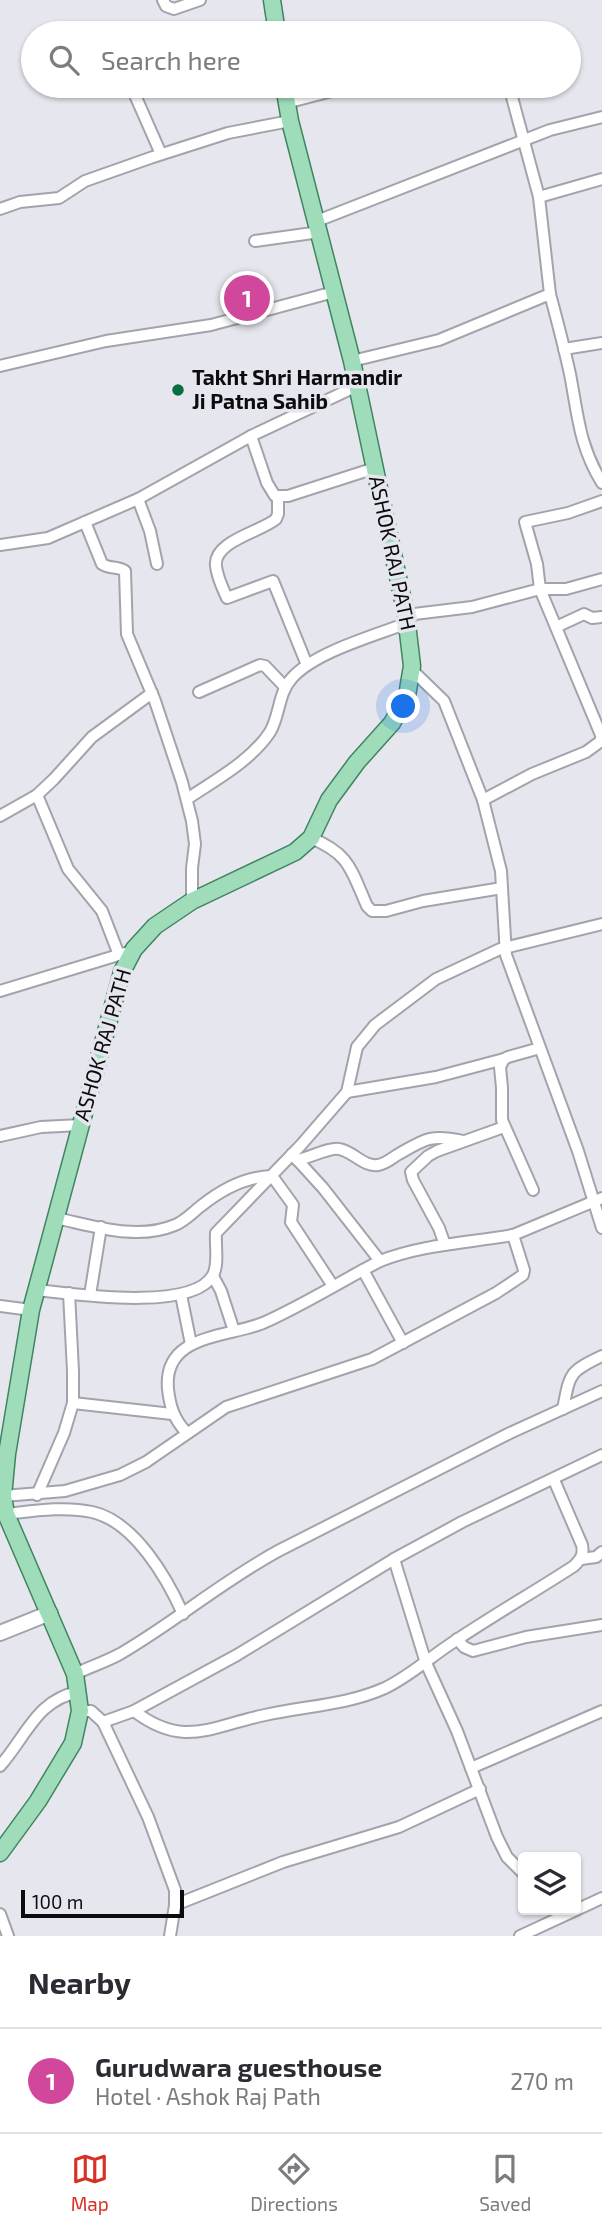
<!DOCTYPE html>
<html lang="en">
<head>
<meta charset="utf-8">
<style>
  :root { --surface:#fff; --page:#f2f2f3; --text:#2b2b33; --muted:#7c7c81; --line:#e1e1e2; --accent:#d93025 }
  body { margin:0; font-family:"Exo 2",sans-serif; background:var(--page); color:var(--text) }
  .controls { position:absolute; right:21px; bottom:21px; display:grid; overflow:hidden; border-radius:7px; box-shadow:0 2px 5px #0004 }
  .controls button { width:63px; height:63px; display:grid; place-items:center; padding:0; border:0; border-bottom:2px solid var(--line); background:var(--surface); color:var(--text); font:35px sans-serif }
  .scale { position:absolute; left:21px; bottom:18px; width:163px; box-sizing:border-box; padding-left:7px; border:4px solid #0c0c0f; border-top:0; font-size:19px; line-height:24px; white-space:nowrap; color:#0c0c0f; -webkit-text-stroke:5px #e6e6ee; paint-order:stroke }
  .you { position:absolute; left:404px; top:707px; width:24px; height:24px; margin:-18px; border:5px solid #fff; border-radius:50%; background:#1a73e8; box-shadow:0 0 0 10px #1a73e833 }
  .badge { display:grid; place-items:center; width:46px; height:46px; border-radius:50%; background:var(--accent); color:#fff; font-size:23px; font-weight:700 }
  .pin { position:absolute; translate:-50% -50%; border:4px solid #fff; box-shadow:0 2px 7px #0006 }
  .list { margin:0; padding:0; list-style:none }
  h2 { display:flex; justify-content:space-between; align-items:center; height:91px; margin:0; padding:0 28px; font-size:30px }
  h2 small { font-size:23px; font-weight:400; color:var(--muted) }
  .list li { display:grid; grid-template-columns:46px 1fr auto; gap:21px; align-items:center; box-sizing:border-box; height:105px; padding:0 28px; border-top:2px solid var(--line) }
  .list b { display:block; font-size:26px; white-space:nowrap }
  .list p { margin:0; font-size:23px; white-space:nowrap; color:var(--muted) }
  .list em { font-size:23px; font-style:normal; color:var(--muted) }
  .icon { flex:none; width:38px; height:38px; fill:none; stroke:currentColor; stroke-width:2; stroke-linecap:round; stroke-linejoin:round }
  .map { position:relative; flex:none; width:602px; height:1936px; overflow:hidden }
  .search { position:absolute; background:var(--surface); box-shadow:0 2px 5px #0004; left:21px; right:21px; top:21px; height:77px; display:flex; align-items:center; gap:18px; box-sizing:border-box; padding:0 24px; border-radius:38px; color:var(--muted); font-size:26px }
  .sheet { height:196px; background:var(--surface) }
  nav { display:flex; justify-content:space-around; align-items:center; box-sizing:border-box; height:98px; border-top:2px solid var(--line); background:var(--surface); font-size:19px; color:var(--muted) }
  nav a { display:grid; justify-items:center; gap:4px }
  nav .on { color:var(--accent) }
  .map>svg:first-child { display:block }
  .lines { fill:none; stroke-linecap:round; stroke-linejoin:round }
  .minor-casing { stroke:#a3a4ab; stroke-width:14 }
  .secondary-casing { stroke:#a3a4ab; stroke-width:18 }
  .primary-casing { stroke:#418460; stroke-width:19 }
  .minor { stroke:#fff; stroke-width:10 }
  .secondary { stroke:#fff; stroke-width:14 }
  .primary { stroke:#9edcba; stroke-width:16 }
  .poi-dot { fill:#096d42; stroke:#e6e6ee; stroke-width:2.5 }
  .labels { text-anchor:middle; stroke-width:7; stroke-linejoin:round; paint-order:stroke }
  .poi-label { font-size:21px; font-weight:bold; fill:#0c0c0f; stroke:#e6e6ee; text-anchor:start }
  .street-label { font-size:21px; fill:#0c0c0f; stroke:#e6e6ee }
</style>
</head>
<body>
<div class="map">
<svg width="602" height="1936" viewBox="0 0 602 1936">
  <rect width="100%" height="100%" fill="#e6e6ee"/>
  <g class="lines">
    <g class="minor-casing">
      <g id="minor">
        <polyline points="163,0 166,6 174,9 200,0"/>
        <polyline points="131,86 161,154"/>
        <polyline points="286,103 351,86"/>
        <polyline points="539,197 602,179"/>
        <polyline points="0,209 20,202 59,198 85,181 153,157 228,133 290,121"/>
        <polyline points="317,221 550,130 602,117"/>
        <polyline points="255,241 320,232"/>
        <path d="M 550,294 C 557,320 564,347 570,374 C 578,416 579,445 602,483"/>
        <polyline points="564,349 602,343"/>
        <polyline points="352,361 439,340 550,294 539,197 509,86"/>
        <polyline points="0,366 106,341 211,325 334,292"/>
        <polyline points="251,436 267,483 275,496 288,496 375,468"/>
        <path d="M 278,496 L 278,514 L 276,519 C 261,532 213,541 216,566 C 217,577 223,589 227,598 L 273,581 L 307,665"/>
        <polyline points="138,499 150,531 157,564"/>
        <path d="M 85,522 L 102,564 C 109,569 118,566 125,571 L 127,634 L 155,701 L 182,782 L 192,821 L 195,844 L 192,868 L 192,901"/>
        <polyline points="0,545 48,538 138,499 251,436 357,386"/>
        <polyline points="406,615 472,607 540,589 537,564 525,522 568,513 602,501"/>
        <polyline points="556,627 584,614 592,618 602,617"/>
        <polyline points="411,669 444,701 483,800 501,871 506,955 578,1151 602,1228"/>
        <polyline points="199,692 260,665 265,666 285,687"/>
        <polyline points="37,795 68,869 102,911 119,955"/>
        <path d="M 187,799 C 215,780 251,761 270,732 C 280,715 278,693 292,678 C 315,652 374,636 407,623"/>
        <polyline points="483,800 532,774 586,752 601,741 601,735 540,589 566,589 602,579"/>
        <polyline points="0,816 37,795 54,779 92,737 152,693"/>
        <path d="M 311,838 C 350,854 351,870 367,906 L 372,911 L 386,911 L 423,901 L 502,888"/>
        <polyline points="0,991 125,953"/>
        <polyline points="347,1092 436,1077 504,1059"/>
        <polyline points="0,1136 41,1127 81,1125"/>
        <polyline points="292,1154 323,1188 380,1261 363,1270 403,1343"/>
        <path d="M 297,1160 C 309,1158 330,1147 339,1149 C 353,1151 363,1167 378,1165 C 385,1164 391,1159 397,1155 C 425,1139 430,1134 463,1141"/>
        <polyline points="533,1190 502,1120 502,1088 500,1067 504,1059 508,1057 540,1048"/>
        <path d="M 56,1218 C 94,1226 137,1241 175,1225 C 185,1221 193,1212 201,1206 C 221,1190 244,1177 271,1176 L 275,1180 L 293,1205 L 291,1222 L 333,1286"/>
        <polyline points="445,1245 439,1228 413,1180 411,1172 428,1156 437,1151 504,1127"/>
        <path d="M 380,1261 C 423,1244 468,1243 513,1235"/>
        <polyline points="213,1276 221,1291 234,1331"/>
        <path d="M 37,1290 C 73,1294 193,1312 213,1275 C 219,1264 215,1246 216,1233 L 301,1145 L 347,1092 L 357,1047 L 375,1025 L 436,979 L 500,949 L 602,924"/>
        <polyline points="69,1293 73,1371 73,1403"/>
        <polyline points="90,1295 101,1227"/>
        <polyline points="181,1295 191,1344"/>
        <polyline points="0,1306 31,1310"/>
        <path d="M 563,1409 C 570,1374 568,1372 602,1356"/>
        <path d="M 186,1432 C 174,1419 170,1407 168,1389 C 163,1334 226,1338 263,1323 C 297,1308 330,1288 363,1270"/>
        <polyline points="37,1495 64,1433 73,1403 172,1414"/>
        <polyline points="3,1496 65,1491 120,1475 146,1462 226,1407 372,1359 496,1293 523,1275 524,1270 513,1235 602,1198"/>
        <path d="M 6,1514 C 33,1511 65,1506 92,1512 C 134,1521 167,1578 183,1614"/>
        <polyline points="394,1559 426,1663 457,1731 497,1837 507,1857 523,1873"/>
        <polyline points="581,1559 596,1557 602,1552"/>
        <polyline points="457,1639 464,1647 473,1651 526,1637 602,1625"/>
        <path d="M 75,1674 C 90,1667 105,1662 120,1654 C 175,1622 224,1580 280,1550 L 510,1433 L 602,1391"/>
        <polyline points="80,1711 91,1711 103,1722 148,1817 175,1890 175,1905 170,1936"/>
        <path d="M 134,1711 C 184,1749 211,1726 265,1715 C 305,1706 347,1705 385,1688 C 410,1676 429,1658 452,1643 C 492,1616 534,1592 574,1566 C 581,1559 584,1555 582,1545 L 554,1480"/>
        <polyline points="103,1722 134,1711 237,1655 394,1559 462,1522 602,1455"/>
        <path d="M 0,1766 C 26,1737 37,1699 79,1692"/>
        <polyline points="471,1768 602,1711"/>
        <polyline points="175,1905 283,1862 399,1827 480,1789"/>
        <polyline points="0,1914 8,1936"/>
        <polyline points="520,1936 602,1898"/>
      </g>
    </g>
    <g class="secondary-casing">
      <polyline id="secondary" points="0,1633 50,1613"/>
    </g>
    <g class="primary-casing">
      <g id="primary">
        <polyline points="272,0 277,33"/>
        <polyline points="0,1853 38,1801 73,1743 80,1711 75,1674 6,1514 3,1496 7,1454 31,1310 122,972 134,949 155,926 192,901 295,852 311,838 329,800 357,762 392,723 407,696 412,666 406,615 352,361 290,121 284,86"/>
      </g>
    </g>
    <use href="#minor" class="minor"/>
    <use href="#secondary" class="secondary"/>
    <use href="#primary" class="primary"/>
  </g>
  <circle class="poi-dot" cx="178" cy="390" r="7"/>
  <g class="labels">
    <g class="poi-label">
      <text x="192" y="385">Takht Shri Harmandir<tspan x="192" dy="24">Ji Patna Sahib</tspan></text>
    </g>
    <g class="street-label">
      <text transform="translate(392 553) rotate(78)" y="7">ASHOK RAJ PATH</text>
      <text transform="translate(103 1045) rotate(-74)" y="7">ASHOK RAJ PATH</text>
    </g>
  </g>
</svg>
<div class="controls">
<button><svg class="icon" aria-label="layers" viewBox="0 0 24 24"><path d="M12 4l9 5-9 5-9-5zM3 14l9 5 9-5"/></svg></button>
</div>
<div class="scale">100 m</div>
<div class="you"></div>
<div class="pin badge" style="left:247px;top:298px;background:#d1479c">1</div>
<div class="search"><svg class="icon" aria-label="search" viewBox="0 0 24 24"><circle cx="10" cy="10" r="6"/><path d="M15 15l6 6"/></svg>Search here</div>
</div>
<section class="sheet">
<h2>Nearby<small></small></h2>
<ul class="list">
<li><span class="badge" style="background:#d1479c">1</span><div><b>Gurudwara guesthouse</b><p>Hotel · Ashok Raj Path</p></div><em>270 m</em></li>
</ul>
</section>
<nav>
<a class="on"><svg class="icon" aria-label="map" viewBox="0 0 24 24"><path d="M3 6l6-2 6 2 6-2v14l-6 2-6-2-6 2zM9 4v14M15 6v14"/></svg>Map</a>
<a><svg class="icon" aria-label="directions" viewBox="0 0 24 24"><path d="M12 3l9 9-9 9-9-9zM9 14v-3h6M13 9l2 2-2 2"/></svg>Directions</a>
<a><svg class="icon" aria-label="saved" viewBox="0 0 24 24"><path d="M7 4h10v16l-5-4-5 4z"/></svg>Saved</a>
</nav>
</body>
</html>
